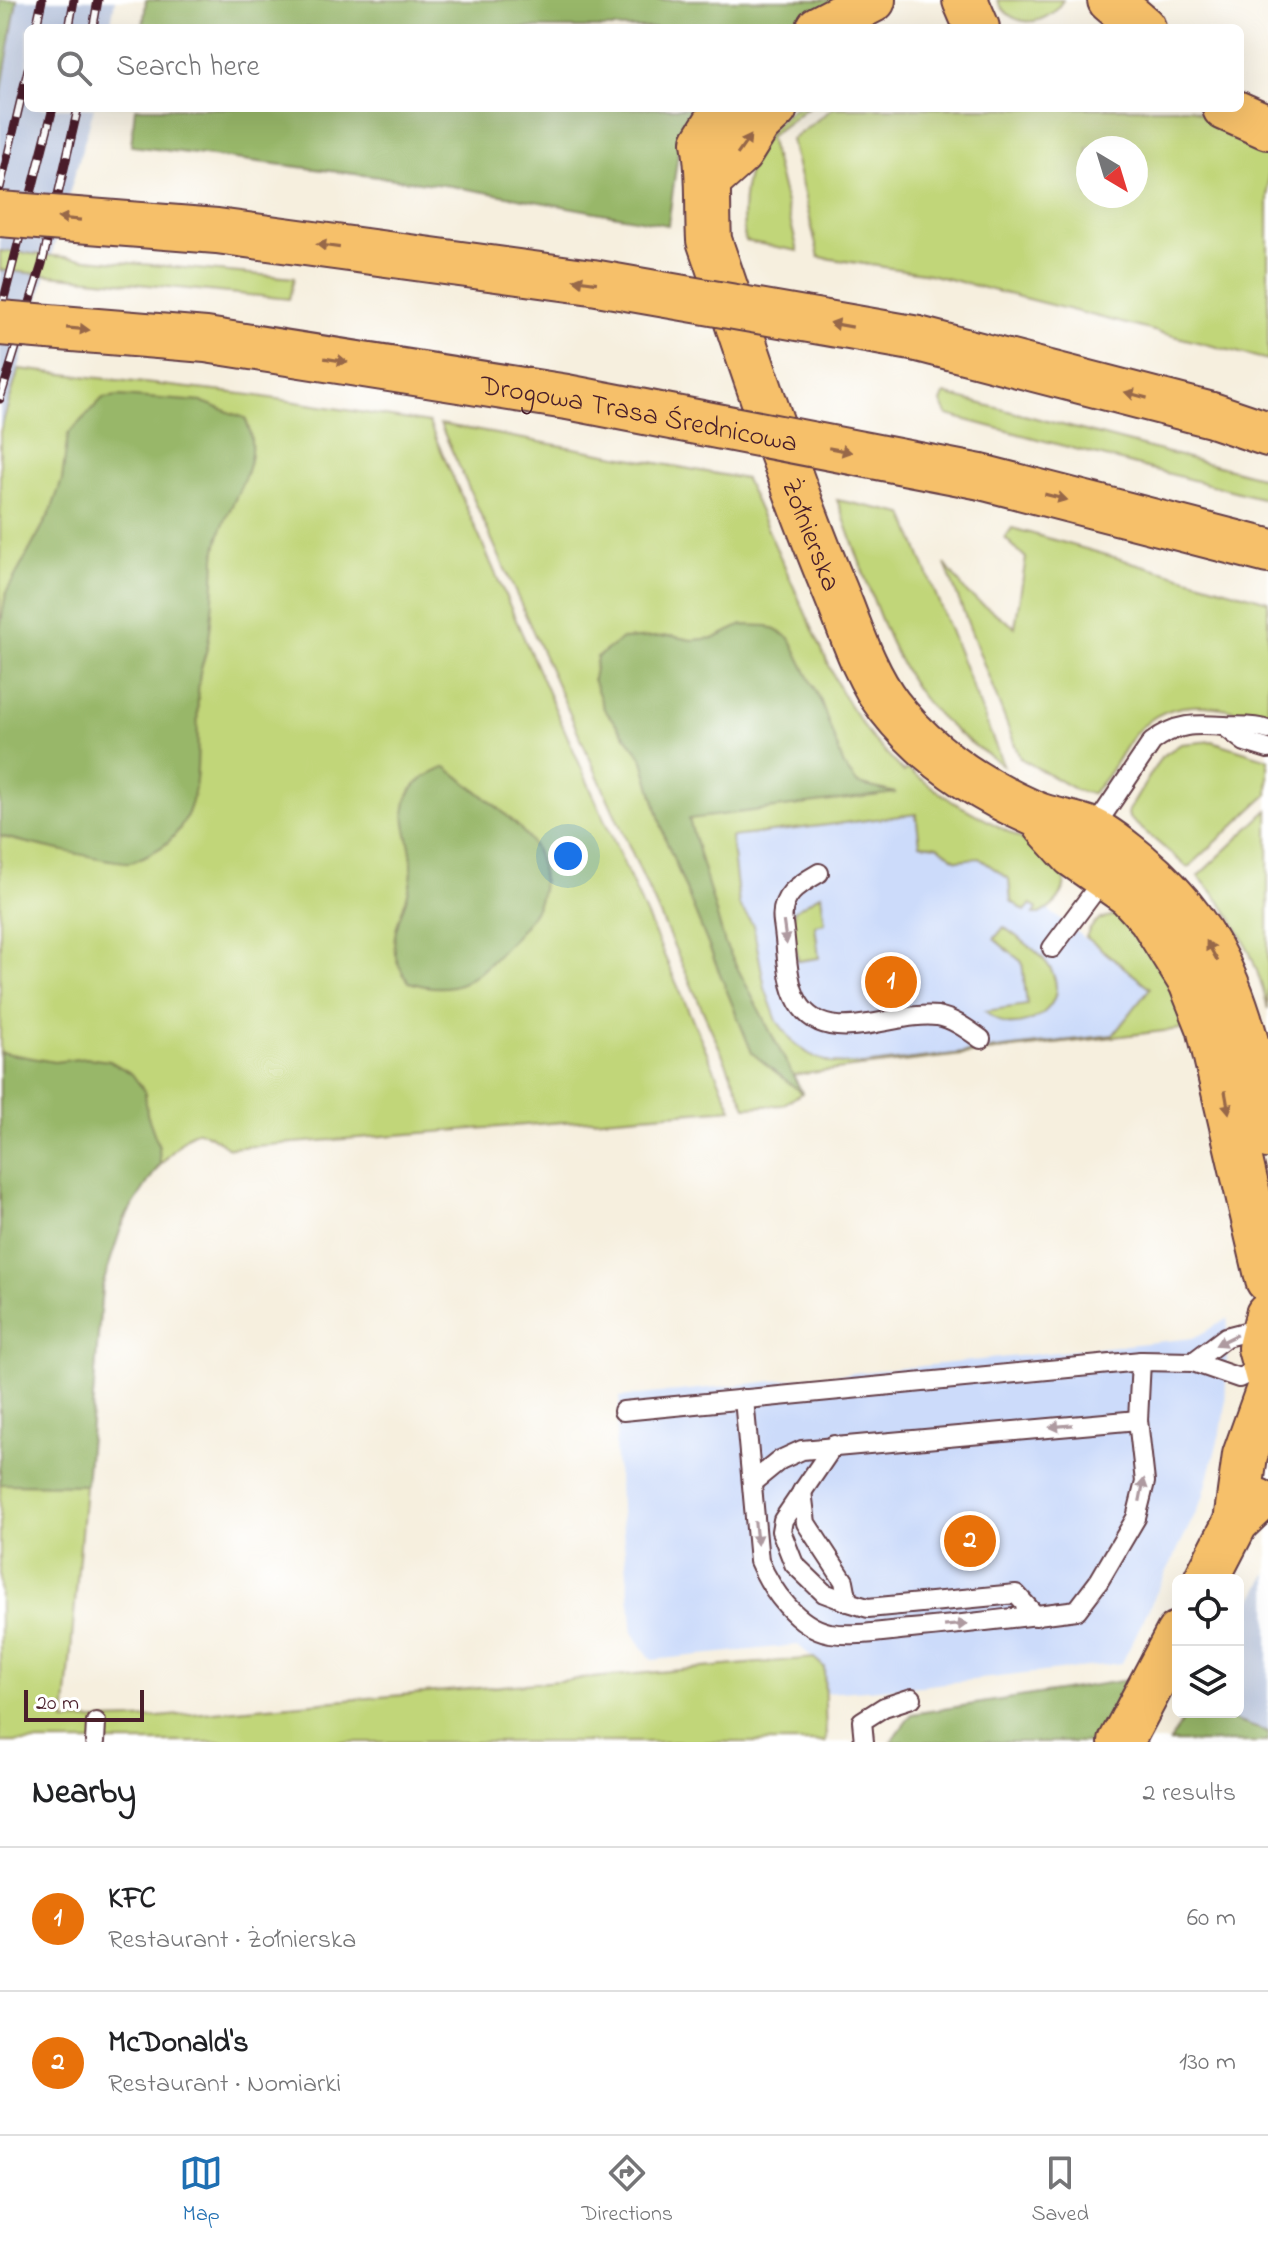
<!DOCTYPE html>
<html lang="en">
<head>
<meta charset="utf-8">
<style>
  :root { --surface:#fff; --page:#f6f6f6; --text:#202124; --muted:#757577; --line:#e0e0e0; --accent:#1f6fb2 }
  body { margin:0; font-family:"Indie Flower",sans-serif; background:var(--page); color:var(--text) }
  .controls { position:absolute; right:24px; bottom:24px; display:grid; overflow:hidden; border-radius:12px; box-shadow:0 8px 32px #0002 }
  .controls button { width:72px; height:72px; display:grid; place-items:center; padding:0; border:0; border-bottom:2px solid var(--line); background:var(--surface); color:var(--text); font:40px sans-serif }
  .compass { position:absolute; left:1076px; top:136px; width:72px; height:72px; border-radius:50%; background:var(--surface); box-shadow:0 8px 32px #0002; rotate:142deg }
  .scale { position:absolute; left:24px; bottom:20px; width:120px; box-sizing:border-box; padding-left:8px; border:4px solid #4a1f2b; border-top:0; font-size:22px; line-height:28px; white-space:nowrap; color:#4a1f2b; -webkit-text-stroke:6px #fff; paint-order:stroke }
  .you { position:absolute; left:568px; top:856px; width:28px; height:28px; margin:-20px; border:6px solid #fff; border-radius:50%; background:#1a73e8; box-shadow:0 0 0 12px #1a73e833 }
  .badge { display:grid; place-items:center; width:52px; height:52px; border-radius:50%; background:var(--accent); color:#fff; font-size:26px; font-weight:700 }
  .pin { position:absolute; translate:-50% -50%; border:4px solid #fff; box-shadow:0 2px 8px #0006 }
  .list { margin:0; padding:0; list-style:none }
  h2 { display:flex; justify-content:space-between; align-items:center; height:104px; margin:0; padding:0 32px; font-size:34px }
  h2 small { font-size:26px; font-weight:400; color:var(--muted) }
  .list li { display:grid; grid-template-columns:52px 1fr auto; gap:24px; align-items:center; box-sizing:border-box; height:144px; padding:0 32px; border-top:2px solid var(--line) }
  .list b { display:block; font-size:30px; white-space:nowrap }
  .list p { margin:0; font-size:26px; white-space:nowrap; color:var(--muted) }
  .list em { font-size:26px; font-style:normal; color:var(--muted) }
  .icon { flex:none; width:44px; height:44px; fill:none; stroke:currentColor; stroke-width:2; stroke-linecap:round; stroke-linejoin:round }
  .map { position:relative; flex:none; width:1268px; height:1742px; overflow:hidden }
  .search { position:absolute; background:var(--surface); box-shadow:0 8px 32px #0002; left:24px; right:24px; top:24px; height:88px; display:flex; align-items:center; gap:20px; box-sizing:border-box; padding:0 28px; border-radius:12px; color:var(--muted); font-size:30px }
  .sheet { height:392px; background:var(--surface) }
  nav { display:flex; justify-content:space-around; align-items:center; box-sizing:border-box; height:112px; border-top:2px solid var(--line); background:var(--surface); font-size:22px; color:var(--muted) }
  nav a { display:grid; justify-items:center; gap:4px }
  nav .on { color:var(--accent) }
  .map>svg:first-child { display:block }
  .built { fill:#ccdbfa }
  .industrial { fill:#b8c5de }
  .green { fill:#c1d679; stroke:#867a52; stroke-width:2; fill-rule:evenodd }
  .forest { fill:#98b769; stroke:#716b4a; stroke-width:2 }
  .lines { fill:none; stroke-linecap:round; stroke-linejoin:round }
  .service-casing { stroke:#643e46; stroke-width:22 }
  .primary-casing { stroke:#643e46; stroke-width:48 }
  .service { stroke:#fff; stroke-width:18 }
  .primary { stroke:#f6c06b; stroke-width:44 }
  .rail-casing { stroke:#4a1f2b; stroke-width:9 }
  .rail { stroke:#fff; stroke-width:6; stroke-dasharray:18; stroke-linecap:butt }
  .primary-bridge-casing { stroke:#643e46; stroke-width:48; stroke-linecap:butt }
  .primary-bridge { stroke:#f6c06b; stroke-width:44 }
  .oneway { fill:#976748 }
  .oneway2 { fill:#ae9aa0 }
  .labels { text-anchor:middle; stroke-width:6; stroke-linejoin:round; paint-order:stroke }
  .street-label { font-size:28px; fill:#4a1f2b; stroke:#fff }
</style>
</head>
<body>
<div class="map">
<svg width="1268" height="1742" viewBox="0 0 1268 1742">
  <rect width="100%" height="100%" fill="#fff"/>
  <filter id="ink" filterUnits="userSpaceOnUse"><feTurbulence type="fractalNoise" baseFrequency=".0125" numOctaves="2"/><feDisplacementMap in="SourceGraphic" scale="16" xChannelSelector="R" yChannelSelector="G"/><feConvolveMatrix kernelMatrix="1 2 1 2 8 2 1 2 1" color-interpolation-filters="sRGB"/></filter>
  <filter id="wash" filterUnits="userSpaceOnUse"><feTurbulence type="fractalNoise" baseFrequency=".006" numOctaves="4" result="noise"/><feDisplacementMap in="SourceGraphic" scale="32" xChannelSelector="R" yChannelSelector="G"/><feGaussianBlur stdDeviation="1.8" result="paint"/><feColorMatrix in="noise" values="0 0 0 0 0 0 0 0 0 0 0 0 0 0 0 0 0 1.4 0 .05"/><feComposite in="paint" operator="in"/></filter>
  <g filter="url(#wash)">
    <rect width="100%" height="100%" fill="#f6efde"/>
    <g class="built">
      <polygon points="896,793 1150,988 1194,1027 793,1075 689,819"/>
      <polygon points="1228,1318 1225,1414 1203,1498 1122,1663 920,1686 826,1693 824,1667 798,1645 652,1660 633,1634 615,1448 620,1397 1194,1338"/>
    </g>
    <g class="industrial">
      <polygon points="17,0 115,0 110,28 28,28 28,108 94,108 0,432 0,101"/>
      <polygon points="1268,1573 1268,1732 1209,1712 1238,1712 1238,1624"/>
    </g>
    <g class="green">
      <path d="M 997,0 L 1063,0 C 1047,27 1012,30 997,0 Z"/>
      <path d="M 794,108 L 807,108 L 769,137 L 798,251 L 745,241 C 738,187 750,142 794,108 Z"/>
      <path d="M 833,108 L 1190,108 L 1268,150 L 1268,360 L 929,274 L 819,257 L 791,140 ZM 1088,148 L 1136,148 L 1136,196 L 1088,196 Z"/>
      <polygon points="0,251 294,278 289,299 0,270"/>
      <path d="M 19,369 L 251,395 L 429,423 L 732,1109 L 229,1148 C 220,1143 208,1131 197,1132 C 187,1134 179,1145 173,1151 C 135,1190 114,1235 102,1287 L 65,1721 L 136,1719 L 814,1658 L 824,1667 L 826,1742 L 0,1742 L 0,432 Z"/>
      <polygon points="944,394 1268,479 1268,500 947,415 941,402"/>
      <path d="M 440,424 L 745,479 L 841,692 L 870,736 L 904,772 L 907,769 L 953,802 L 1044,851 L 1064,870 C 1068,891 1058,905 1040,914 L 1034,914 L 1037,909 L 1031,904 L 1025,911 L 1011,901 L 1009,879 L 979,858 L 957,860 L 938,846 L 920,844 L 916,814 L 731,837 L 739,905 L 753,925 L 765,988 L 777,1021 L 795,1044 L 812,1056 L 830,1063 L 863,1065 L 1113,1035 L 1150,988 L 1086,937 C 1093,919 1108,914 1126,916 L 1198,1027 L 793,1075 L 802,1093 L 782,1105 L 746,1107 Z"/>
      <path d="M 837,500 L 904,514 L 1003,765 C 974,746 945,726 923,698 C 884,648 861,560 837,500 Z"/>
      <path d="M 1012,528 L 1268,601 L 1268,720 C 1217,704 1163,691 1128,743 C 1116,761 1107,780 1091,794 L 1076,790 L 1020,758 L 945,564 L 968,594 L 1015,627 L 1026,558 L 1005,538 Z"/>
      <polygon points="1212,741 1268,759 1268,794 1188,868 1129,818 1128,812 1161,757 1181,744"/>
      <path d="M 1268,810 L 1268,1009 C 1256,957 1235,914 1198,876 Z"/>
      <polygon points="821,894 825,923 815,925 819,958 798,961 792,924 794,911"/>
      <path d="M 1004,927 C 1020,940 1045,954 1053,974 C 1066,1004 1034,1027 1007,1024 C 1000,1023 991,1015 985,1011 L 1027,1005 L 1022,962 L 994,939 Z"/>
    </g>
    <g class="forest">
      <polygon points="0,0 17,0 0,100"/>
      <polygon points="146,0 847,0 789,28 143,28"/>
      <polygon points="135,108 700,108 679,146 668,225 451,186 131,146"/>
      <path d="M 119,396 L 203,402 L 245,418 C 269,470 218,507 215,559 C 214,587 213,616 208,644 C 206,654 202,663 200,673 C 191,725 213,801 168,842 C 162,848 139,860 130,862 C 118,864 17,841 0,836 L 0,628 L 6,593 L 51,511 L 62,480 L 68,434 L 103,398 Z"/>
      <polygon points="742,625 768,626 790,638 821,702 844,766 858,784 896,793 689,819 725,944 802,1093 752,1053 665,838 642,757 604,709 593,679 597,657 622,639 672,636 692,640 715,638"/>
      <path d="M 446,767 C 470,786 525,824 536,851 C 553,891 536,914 509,943 C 477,977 459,998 409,982 C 373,936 414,910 412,864 C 412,840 398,821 408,796 C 415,780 431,774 446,767 Z"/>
      <polygon points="0,1052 54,1062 86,1058 110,1061 132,1074 145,1092 147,1114 159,1147 160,1164 124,1219 102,1287 86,1485 0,1484"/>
      <polygon points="1127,1680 1094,1742 891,1742 912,1714"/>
      <polygon points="1187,1712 1209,1712 1268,1732 1268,1742 1170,1742"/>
    </g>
  </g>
  <g filter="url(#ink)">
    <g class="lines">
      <g class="service-casing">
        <g id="service">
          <polyline points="1224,726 1245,742 1268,749"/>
          <path d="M 1092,831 L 1152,742 C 1176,723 1195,724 1224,726 C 1240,727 1252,725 1268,730"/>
          <path d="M 819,873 C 798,885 779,896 783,923 C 787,947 786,981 798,1002 C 826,1051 896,1010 937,1016 C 954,1019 967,1029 981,1039"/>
          <polyline points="1052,948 1105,877"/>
          <polyline points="1193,1362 1226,1337 1264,1327"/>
          <path d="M 744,1399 L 759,1561 C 771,1589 797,1627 830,1633 C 856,1637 885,1631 911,1629 C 966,1624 1022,1617 1077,1610 L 1099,1581 L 1136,1518 L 1145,1482 L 1138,1420 L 1141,1361"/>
          <polyline points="623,1411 1141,1361 1193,1362 1239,1378 1263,1366"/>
          <polyline points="834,1445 783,1520 781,1531 794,1564 824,1593 848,1602 868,1608 1016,1594 1036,1616"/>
          <polyline points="753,1482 780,1460 802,1450 1138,1420"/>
          <polyline points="802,1491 806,1523 844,1581 848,1602"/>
          <polyline points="95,1742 96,1722"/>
          <polyline points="864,1742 862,1721 884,1707 912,1698"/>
        </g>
      </g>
      <g class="primary-casing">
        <g id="primary">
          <polyline points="965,0 977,28"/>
          <polyline points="1110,0 1143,28"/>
          <polyline points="819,28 873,0"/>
          <path id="s1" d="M 725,108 L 704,142 C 710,175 707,206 709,240 C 749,356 786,473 833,586 C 850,626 863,672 889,706 C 926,754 978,789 1033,813 C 1051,821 1072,822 1091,830 C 1108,838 1125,853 1140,865 C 1228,939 1245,1030 1268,1136"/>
          <polyline points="1225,108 1268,127"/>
          <polyline points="711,179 740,153 758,124 775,108"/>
          <polyline points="918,339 1212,415 1268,434"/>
          <polyline points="981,477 1268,551"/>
          <polyline points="1046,825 1073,855 1129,894 1151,918 1191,982 1209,1027 1268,1280"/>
          <polyline points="1268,1315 1260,1348 1268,1378"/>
          <polyline points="1236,1522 1245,1455 1268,1391"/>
          <polyline points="1206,1580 1236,1522 1258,1501"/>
          <polyline points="1121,1742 1178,1634"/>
        </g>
      </g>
      <use href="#service" class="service"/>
      <use href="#primary" class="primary"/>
      <g class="rail-casing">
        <g id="rail">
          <polyline points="36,28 42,0"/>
          <polyline points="69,28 74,0"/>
          <polyline points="93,28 98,0"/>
          <polyline points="0,188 28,69"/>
          <polyline points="0,314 53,108"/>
          <polyline points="0,399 42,264 78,108"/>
        </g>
      </g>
      <use href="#rail" class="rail"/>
      <g class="primary-bridge-casing">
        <g id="primary-bridge">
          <polyline points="0,214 217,231 592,282 918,339"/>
          <path id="s2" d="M 0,323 L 206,340 L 567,397 L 981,477"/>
        </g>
      </g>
      <use href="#primary-bridge" class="primary-bridge"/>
    </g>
    <defs><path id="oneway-solid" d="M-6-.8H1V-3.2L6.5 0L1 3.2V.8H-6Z" transform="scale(2)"/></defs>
    <g class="oneway">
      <use href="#oneway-solid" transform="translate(744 145) rotate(-55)"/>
      <use href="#oneway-solid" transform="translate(69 219) rotate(-175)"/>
      <use href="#oneway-solid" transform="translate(328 246) rotate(-172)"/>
      <use href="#oneway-solid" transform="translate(585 281) rotate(-172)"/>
      <use href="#oneway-solid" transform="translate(841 325) rotate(-170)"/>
      <use href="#oneway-solid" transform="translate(78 329) rotate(5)"/>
      <use href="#oneway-solid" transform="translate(336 360) rotate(9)"/>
      <use href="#oneway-solid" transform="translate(1136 395) rotate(-165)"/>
      <use href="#oneway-solid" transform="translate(840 450) rotate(11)"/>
      <use href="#oneway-solid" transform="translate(1056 497) rotate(14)"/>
      <use href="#oneway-solid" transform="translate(1212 951) rotate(-119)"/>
      <use href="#oneway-solid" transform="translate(1227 1102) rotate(80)"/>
    </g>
    <g class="oneway2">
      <use href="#oneway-solid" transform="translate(785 933) rotate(82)"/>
      <use href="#oneway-solid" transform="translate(1226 1340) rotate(154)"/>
      <use href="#oneway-solid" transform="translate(1061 1426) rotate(175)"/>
      <use href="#oneway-solid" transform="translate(1142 1490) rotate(-79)"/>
      <use href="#oneway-solid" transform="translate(756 1533) rotate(84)"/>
      <use href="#oneway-solid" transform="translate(956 1625) rotate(-5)"/>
    </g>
  </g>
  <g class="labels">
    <g class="street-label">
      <text dy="10" stroke="none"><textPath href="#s2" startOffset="646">Drogowa Trasa Średnicowa</textPath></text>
      <text dy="10" stroke="none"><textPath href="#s1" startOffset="450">Żołnierska</textPath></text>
    </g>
  </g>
</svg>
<div class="controls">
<button><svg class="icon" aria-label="locate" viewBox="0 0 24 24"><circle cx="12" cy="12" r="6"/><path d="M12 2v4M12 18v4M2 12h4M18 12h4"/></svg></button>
<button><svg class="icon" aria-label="layers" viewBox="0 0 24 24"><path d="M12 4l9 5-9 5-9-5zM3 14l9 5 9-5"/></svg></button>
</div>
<svg class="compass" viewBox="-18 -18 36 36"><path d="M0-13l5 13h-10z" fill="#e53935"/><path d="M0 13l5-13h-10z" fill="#757577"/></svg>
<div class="scale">20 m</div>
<div class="you"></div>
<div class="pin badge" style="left:891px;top:982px;background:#e8710a">1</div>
<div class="pin badge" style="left:970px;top:1541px;background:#e8710a">2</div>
<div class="search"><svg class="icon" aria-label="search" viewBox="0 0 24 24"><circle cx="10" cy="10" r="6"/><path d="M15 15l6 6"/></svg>Search here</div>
</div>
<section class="sheet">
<h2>Nearby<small>2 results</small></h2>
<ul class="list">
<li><span class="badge" style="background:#e8710a">1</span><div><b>KFC</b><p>Restaurant · Żołnierska</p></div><em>60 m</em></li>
<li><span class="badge" style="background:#e8710a">2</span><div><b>McDonald's</b><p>Restaurant · Nomiarki</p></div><em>130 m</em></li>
</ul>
</section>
<nav>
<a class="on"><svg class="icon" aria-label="map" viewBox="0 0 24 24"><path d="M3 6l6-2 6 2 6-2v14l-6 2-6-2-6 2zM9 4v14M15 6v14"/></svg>Map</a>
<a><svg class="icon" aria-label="directions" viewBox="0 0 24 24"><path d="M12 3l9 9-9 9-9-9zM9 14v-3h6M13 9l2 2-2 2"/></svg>Directions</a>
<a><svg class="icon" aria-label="saved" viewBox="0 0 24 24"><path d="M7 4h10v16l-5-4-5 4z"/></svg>Saved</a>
</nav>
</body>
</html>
